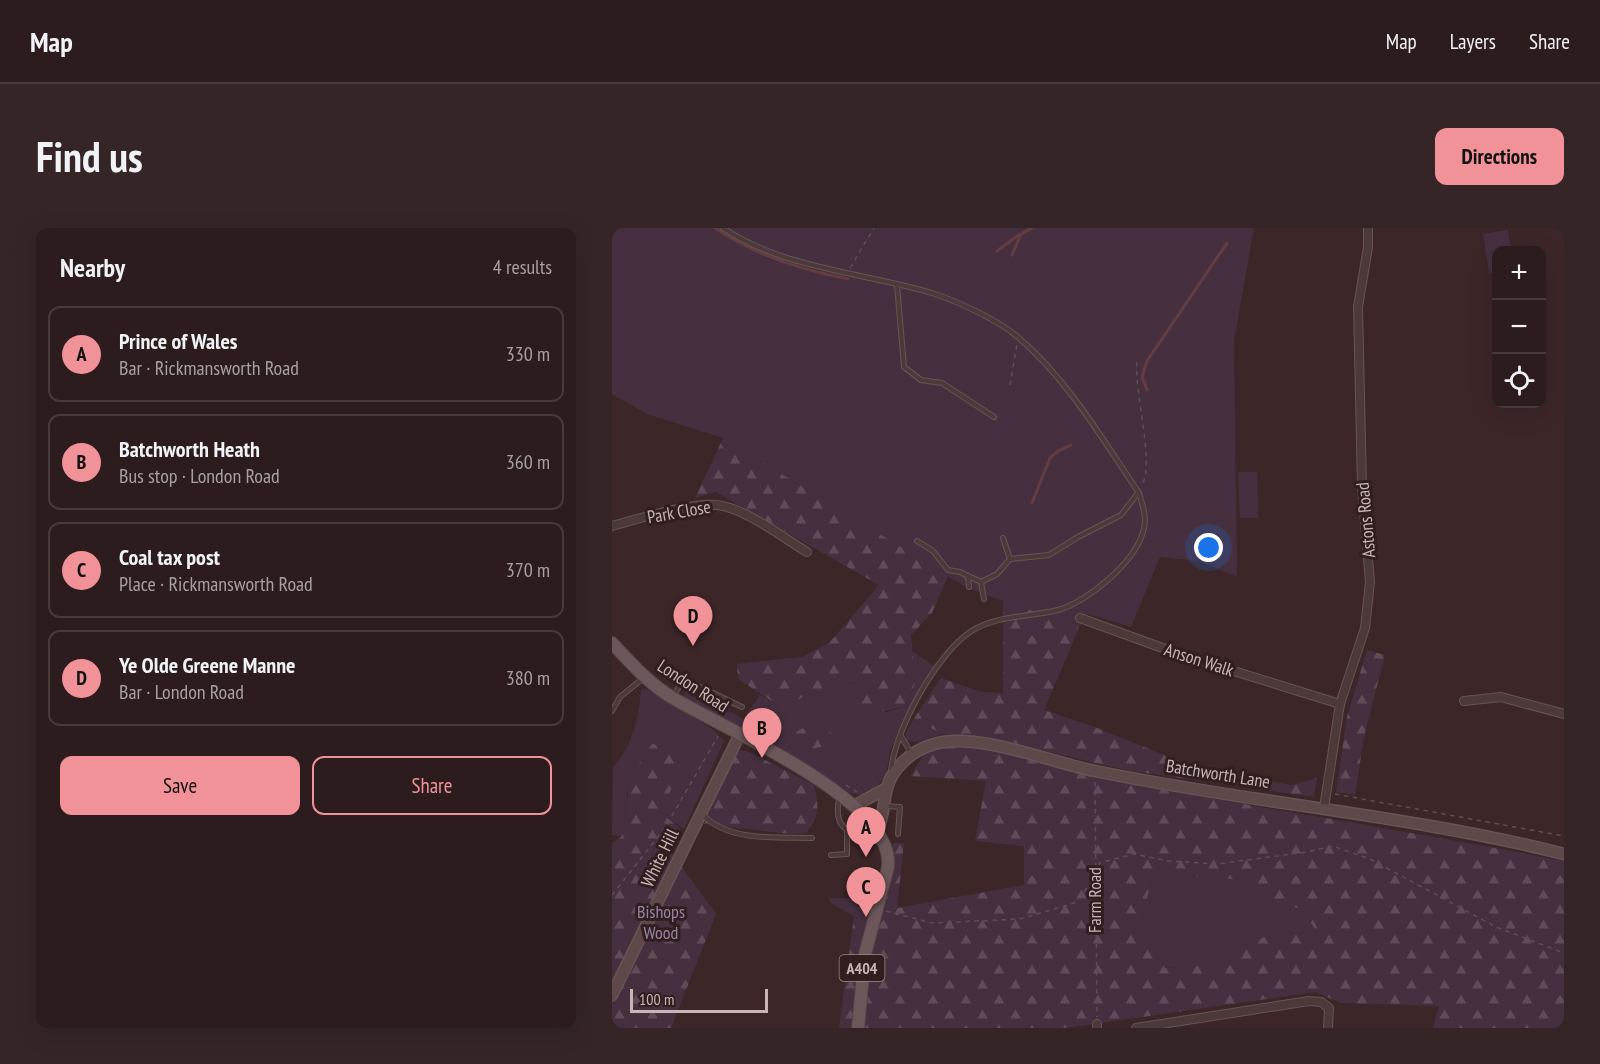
<!DOCTYPE html>
<html lang="en">
<head>
<meta charset="utf-8">
<style>
  :root { --surface:#2d1c1e; --page:#352527; --text:#f1f3f6; --muted:#a7a1a4; --line:#483a3c; --accent:#f09297 }
  body { margin:0; font-family:"PT Sans Narrow",sans-serif; background:var(--page); color:var(--text) }
  .controls { position:absolute; right:18px; top:18px; display:grid; overflow:hidden; border-radius:12px; box-shadow:0 6px 24px #0002 }
  .controls button { width:54px; height:54px; display:grid; place-items:center; padding:0; border:0; border-bottom:2px solid var(--line); background:var(--surface); color:var(--text); font:30px sans-serif }
  .scale { position:absolute; left:18px; bottom:15px; width:138px; box-sizing:border-box; padding-left:6px; border:3px solid #c7b5b7; border-top:0; font-size:16px; line-height:21px; white-space:nowrap; color:#c7b5b7; -webkit-text-stroke:4px #311f20; paint-order:stroke }
  .you { position:absolute; left:597px; top:320px; width:21px; height:21px; margin:-15px; border:4px solid #fff; border-radius:50%; background:#1a73e8; box-shadow:0 0 0 9px #1a73e833 }
  .badge { display:grid; place-items:center; width:39px; height:39px; border-radius:50%; background:var(--accent); color:#111; font-size:20px; font-weight:700 }
  .pin { position:absolute; translate:-50% -50px; filter:drop-shadow(0 2px 3px #0008) }
  .pin::after { content:''; position:absolute; top:32px; width:21px; height:18px; background:inherit; clip-path:polygon(0 0,100% 0,50% 100%) }
  .list { margin:0; padding:0; list-style:none }
  h2 { display:flex; justify-content:space-between; align-items:center; height:78px; margin:0; padding:0 24px; font-size:26px }
  h2 small { font-size:20px; font-weight:400; color:var(--muted) }
  .list li { display:grid; grid-template-columns:39px 1fr auto; gap:18px; align-items:center; box-sizing:border-box; height:96px; margin:0 12px 12px; padding:0 12px; border:2px solid var(--line); border-radius:12px }
  .list b { display:block; font-size:22px; white-space:nowrap }
  .list p { margin:0; font-size:20px; white-space:nowrap; color:var(--muted) }
  .list em { font-size:20px; font-style:normal; color:var(--muted) }
  .actions { display:flex; gap:12px; padding:18px 24px }
  .actions a { flex:1; padding:14px 0; border:2px solid var(--accent); border-radius:12px; text-align:center; font-size:21px; color:var(--accent) }
  .actions .main { background:var(--accent); color:#111 }
  .icon { flex:none; width:33px; height:33px; fill:none; stroke:currentColor; stroke-width:2; stroke-linecap:round; stroke-linejoin:round }
  .map { position:relative; flex:none; width:952px; height:800px; overflow:hidden; border-radius:12px }
  header { display:flex; align-items:center; gap:36px; box-sizing:border-box; height:84px; padding:0 30px; background:var(--surface); border-bottom:2px solid var(--line) }
  header strong { font-size:28px }
  nav { display:flex; gap:33px; margin-inline-start:auto; font-size:21px }
  .intro { display:flex; align-items:center; justify-content:space-between; box-sizing:border-box; height:144px; padding:0 36px }
  h1 { margin:0; font-size:42px }
  .button { padding:15px 27px; border-radius:12px; background:var(--accent); color:#111; font-size:21px; font-weight:700 }
  main { display:flex; gap:36px; padding:0 36px }
  aside { flex:1; background:var(--surface); border-radius:12px; box-shadow:0 6px 24px #0002 }
  .map>svg:first-child { display:block }
  .grass { fill:#463040 }
  .forest { fill:url(#forest-firs); fill-rule:evenodd }
  .lines { fill:none; stroke-linecap:round; stroke-linejoin:round }
  .stream { stroke:#643d40; stroke-width:3 }
  .lane-casing { stroke:#675556; stroke-width:6 }
  .street-casing { stroke:#675556; stroke-width:10 }
  .secondary-casing { stroke:#675556; stroke-width:13 }
  .primary-casing { stroke:#554344; stroke-width:14 }
  .path { stroke:#604d58; stroke-width:1.5; stroke-dasharray:4.5 4.5; stroke-linecap:butt }
  .lane { stroke:#4c3a3b; stroke-width:4 }
  .street { stroke:#4c3a3b; stroke-width:8 }
  .secondary { stroke:#5f4849; stroke-width:10 }
  .primary { stroke:#6c585a; stroke-width:12 }
  .labels { text-anchor:middle; stroke-width:6; stroke-linejoin:round; paint-order:stroke }
  .shield { fill:#311f20; stroke:#9a888a; stroke-width:1.5 }
  .shield-label { font-size:16px; font-weight:bold; fill:#c7b5b7 }
  .street-label { font-size:18px; fill:#c7b5b7; stroke:#311f20 }
  .park-label { font-size:18px; fill:#9784a7; stroke:#311f20 }
</style>
</head>
<body>
<header>
<strong>Map</strong>
<nav><a>Map</a><a>Layers</a><a>Share</a></nav>
</header>
<div class="intro"><h1>Find us</h1><a class="button">Directions</a></div>
<main>
<aside>
<h2>Nearby<small>4 results</small></h2>
<ul class="list">
<li><span class="badge">A</span><div><b>Prince of Wales</b><p>Bar · Rickmansworth Road</p></div><em>330 m</em></li>
<li><span class="badge">B</span><div><b>Batchworth Heath</b><p>Bus stop · London Road</p></div><em>360 m</em></li>
<li><span class="badge">C</span><div><b>Coal tax post</b><p>Place · Rickmansworth Road</p></div><em>370 m</em></li>
<li><span class="badge">D</span><div><b>Ye Olde Greene Manne</b><p>Bar · London Road</p></div><em>380 m</em></li>
</ul>
<div class="actions"><a class="main">Save</a><a>Share</a></div>
</aside>
<div class="map">
<svg width="952" height="800" viewBox="0 0 952 800">
  <defs>
    <pattern id="forest-firs" width="22" height="20" patternUnits="userSpaceOnUse" patternTransform="scale(1.5)"><rect width="22" height="20" fill="#463040"/><path d="M5 1l3.5 6h-7zM16 11l3.5 6h-7z" fill="#5f4c59"/></pattern>
  </defs>
  <rect width="100%" height="100%" fill="#3c2628"/>
  <g class="grass">
    <polygon points="0,0 642,0 622,113 625,349 587,333 548,329 519,399 476,386 467,400 355,360 111,210 35,186 0,166"/>
    <polygon points="896,2 899,22 885,22 884,44 877,45 871,6"/>
    <polygon points="626,244 645,244 646,290 628,290"/>
    <polygon points="300,423 322,438 287,503 278,523 274,548 261,562 247,567 236,564 184,531 71,470 74,459 131,491 148,467 167,478 247,449 249,476 275,484 294,478 303,455"/>
    <path d="M 29,461 L 37,462 L 100,501 L 112,513 L 72,601 L 47,584 L 55,572 L 15,563 L 10,608 L 0,607 L 1,539 C 21,517 27,490 29,461 Z"/>
    <polygon points="301,492 331,506 305,514 294,513 294,504"/>
    <polygon points="542,644 630,652 662,675 690,681 704,703 652,709 603,737 553,740 529,704 528,697"/>
  </g>
  <g class="forest">
    <polygon points="111,210 336,348 320,385 299,407 303,455 294,478 258,486 249,476 246,450 167,478 126,451 125,436 190,429 218,414 267,357 104,264 83,270"/>
    <polygon points="391,372 467,400 432,482 485,500 590,542 680,557 705,550 702,569 513,542 388,512 331,506 301,492 329,450 369,464 391,465"/>
    <polygon points="755,422 773,427 752,509 743,567 724,564 735,489"/>
    <polygon points="211,494 218,500 219,510 213,518 199,521 184,519 176,508 195,498"/>
    <circle cx="256" cy="517" r="9"/>
    <path d="M 40,516 L 61,519 C 67,545 62,561 48,584 L 68,600 L 59,624 L 104,686 L 59,800 L 0,800 L 0,615 L 10,608 C 14,570 16,547 40,516 Z"/>
    <path d="M 331,519 C 388,515 445,543 500,553 C 651,580 802,604 952,633 L 952,800 L 821,800 L 827,778 L 728,775 L 704,764 L 454,800 L 227,800 L 242,688 L 219,675 L 216,670 L 274,672 L 281,615 L 292,615 L 285,680 L 412,657 L 412,618 L 363,613 L 374,553 L 299,548 L 313,524 ZM 542,644 L 630,652 L 662,675 L 690,681 L 704,703 L 652,709 L 603,737 L 553,740 L 529,704 L 528,697 Z"/>
    <path d="M 128,523 L 135,523 L 202,557 C 207,578 208,588 194,605 L 177,606 L 92,596 L 122,528 Z"/>
  </g>
  <g class="lines">
    <g class="stream">
      <path d="M 103,0 C 143,27 189,42 236,51"/>
      <polyline points="385,23 407,7"/>
      <polyline points="400,27 409,6 420,0"/>
      <polyline points="535,162 530,149 535,133 615,15"/>
      <polyline points="420,275 438,230 446,223 459,217"/>
    </g>
    <g class="lane-casing">
      <g id="lane">
        <path d="M 111,0 C 174,42 252,44 323,66 C 347,74 388,93 407,110 C 456,152 491,212 527,265 C 530,276 535,288 532,300 C 526,332 476,374 446,382 C 417,389 384,387 358,404 C 324,427 282,503 279,544"/>
        <polyline points="285,57 292,139 309,152 330,155 382,189"/>
        <polyline points="391,310 398,331"/>
        <polyline points="305,313 321,323 336,342 348,344 369,354 385,346 398,331 437,327 466,309 509,287 526,265"/>
        <polyline points="356,349 357,359"/>
        <polyline points="369,354 372,371"/>
        <polyline points="62,467 72,451 130,479"/>
        <polyline points="0,483 8,469 30,451"/>
        <polyline points="289,508 299,525"/>
        <path d="M 227,570 C 225,582 224,594 235,602 L 251,591"/>
        <polyline points="275,578 288,579 286,606"/>
        <path d="M 91,587 C 117,614 165,609 200,610"/>
        <polyline points="219,627 235,626 235,602"/>
      </g>
    </g>
    <g class="street-casing">
      <g id="street">
        <path d="M 0,298 C 26,291 80,274 105,277 C 133,280 170,309 195,324"/>
        <polyline points="468,390 567,426 728,476"/>
        <polyline points="852,473 889,469 952,486"/>
        <polyline points="712,580 728,476 753,400 758,354 750,258 746,79 756,19 756,0"/>
        <polyline points="485,796 485,800"/>
        <polyline points="524,800 697,773 709,774 717,780 716,800"/>
      </g>
    </g>
    <g class="secondary-casing">
      <g id="secondary">
        <polyline points="242,578 275,560"/>
        <path d="M 265,604 C 272,589 271,575 275,560 C 280,540 300,523 319,517 C 361,502 438,534 483,543 C 638,575 798,587 952,626"/>
        <polyline points="0,767 127,508"/>
      </g>
    </g>
    <g class="primary-casing">
      <path id="primary" d="M 0,415 C 19,435 37,456 61,470 C 111,501 284,572 276,639 L 253,726 L 246,800"/>
    </g>
    <g class="path">
      <polyline points="238,40 262,0"/>
      <path d="M 525,134 C 522,166 543,234 530,257"/>
      <polyline points="398,157 405,116"/>
      <polyline points="483,554 485,789"/>
      <polyline points="234,557 245,564"/>
      <polyline points="723,566 952,608"/>
      <polyline points="0,667 53,600 106,508"/>
      <polyline points="274,683 320,695 408,691 462,675 477,658 490,650 487,635 522,626 556,633 605,636 695,624 721,618 758,631 884,699 952,725"/>
    </g>
    <use href="#lane" class="lane"/>
    <use href="#street" class="street"/>
    <use href="#secondary" class="secondary"/>
    <use href="#primary" class="primary"/>
  </g>
  <g class="labels">
    <rect class="shield" x="227.5" y="727" width="45" height="26" rx="4.5"/>
    <g class="shield-label">
      <text x="250" y="746">A404</text>
    </g>
    <g class="street-label">
      <text transform="translate(67 284) rotate(-10)" y="6">Park Close</text>
      <text transform="translate(754 292) rotate(-95)" y="6">Astons Road</text>
      <text transform="translate(587 432) rotate(18)" y="6">Anson Walk</text>
      <text transform="translate(81 458) rotate(33)" y="6">London Road</text>
      <text transform="translate(606 546) rotate(9)" y="6">Batchworth Lane</text>
      <text transform="translate(48 630) rotate(-64)" y="6">White Hill</text>
      <text transform="translate(483 672) rotate(-90)" y="6">Farm Road</text>
    </g>
    <g class="park-label">
      <text x="49" y="690">Bishops<tspan x="49" dy="21">Wood</tspan></text>
    </g>
  </g>
</svg>
<div class="controls">
<button>+</button>
<button>−</button>
<button><svg class="icon" aria-label="locate" viewBox="0 0 24 24"><circle cx="12" cy="12" r="6"/><path d="M12 2v4M12 18v4M2 12h4M18 12h4"/></svg></button>
</div>
<div class="scale">100 m</div>
<div class="you"></div>
<div class="pin badge" style="left:254px;top:629px">A</div>
<div class="pin badge" style="left:150px;top:530px">B</div>
<div class="pin badge" style="left:254px;top:689px">C</div>
<div class="pin badge" style="left:81px;top:418px">D</div>
</div>
</main>
</body>
</html>
